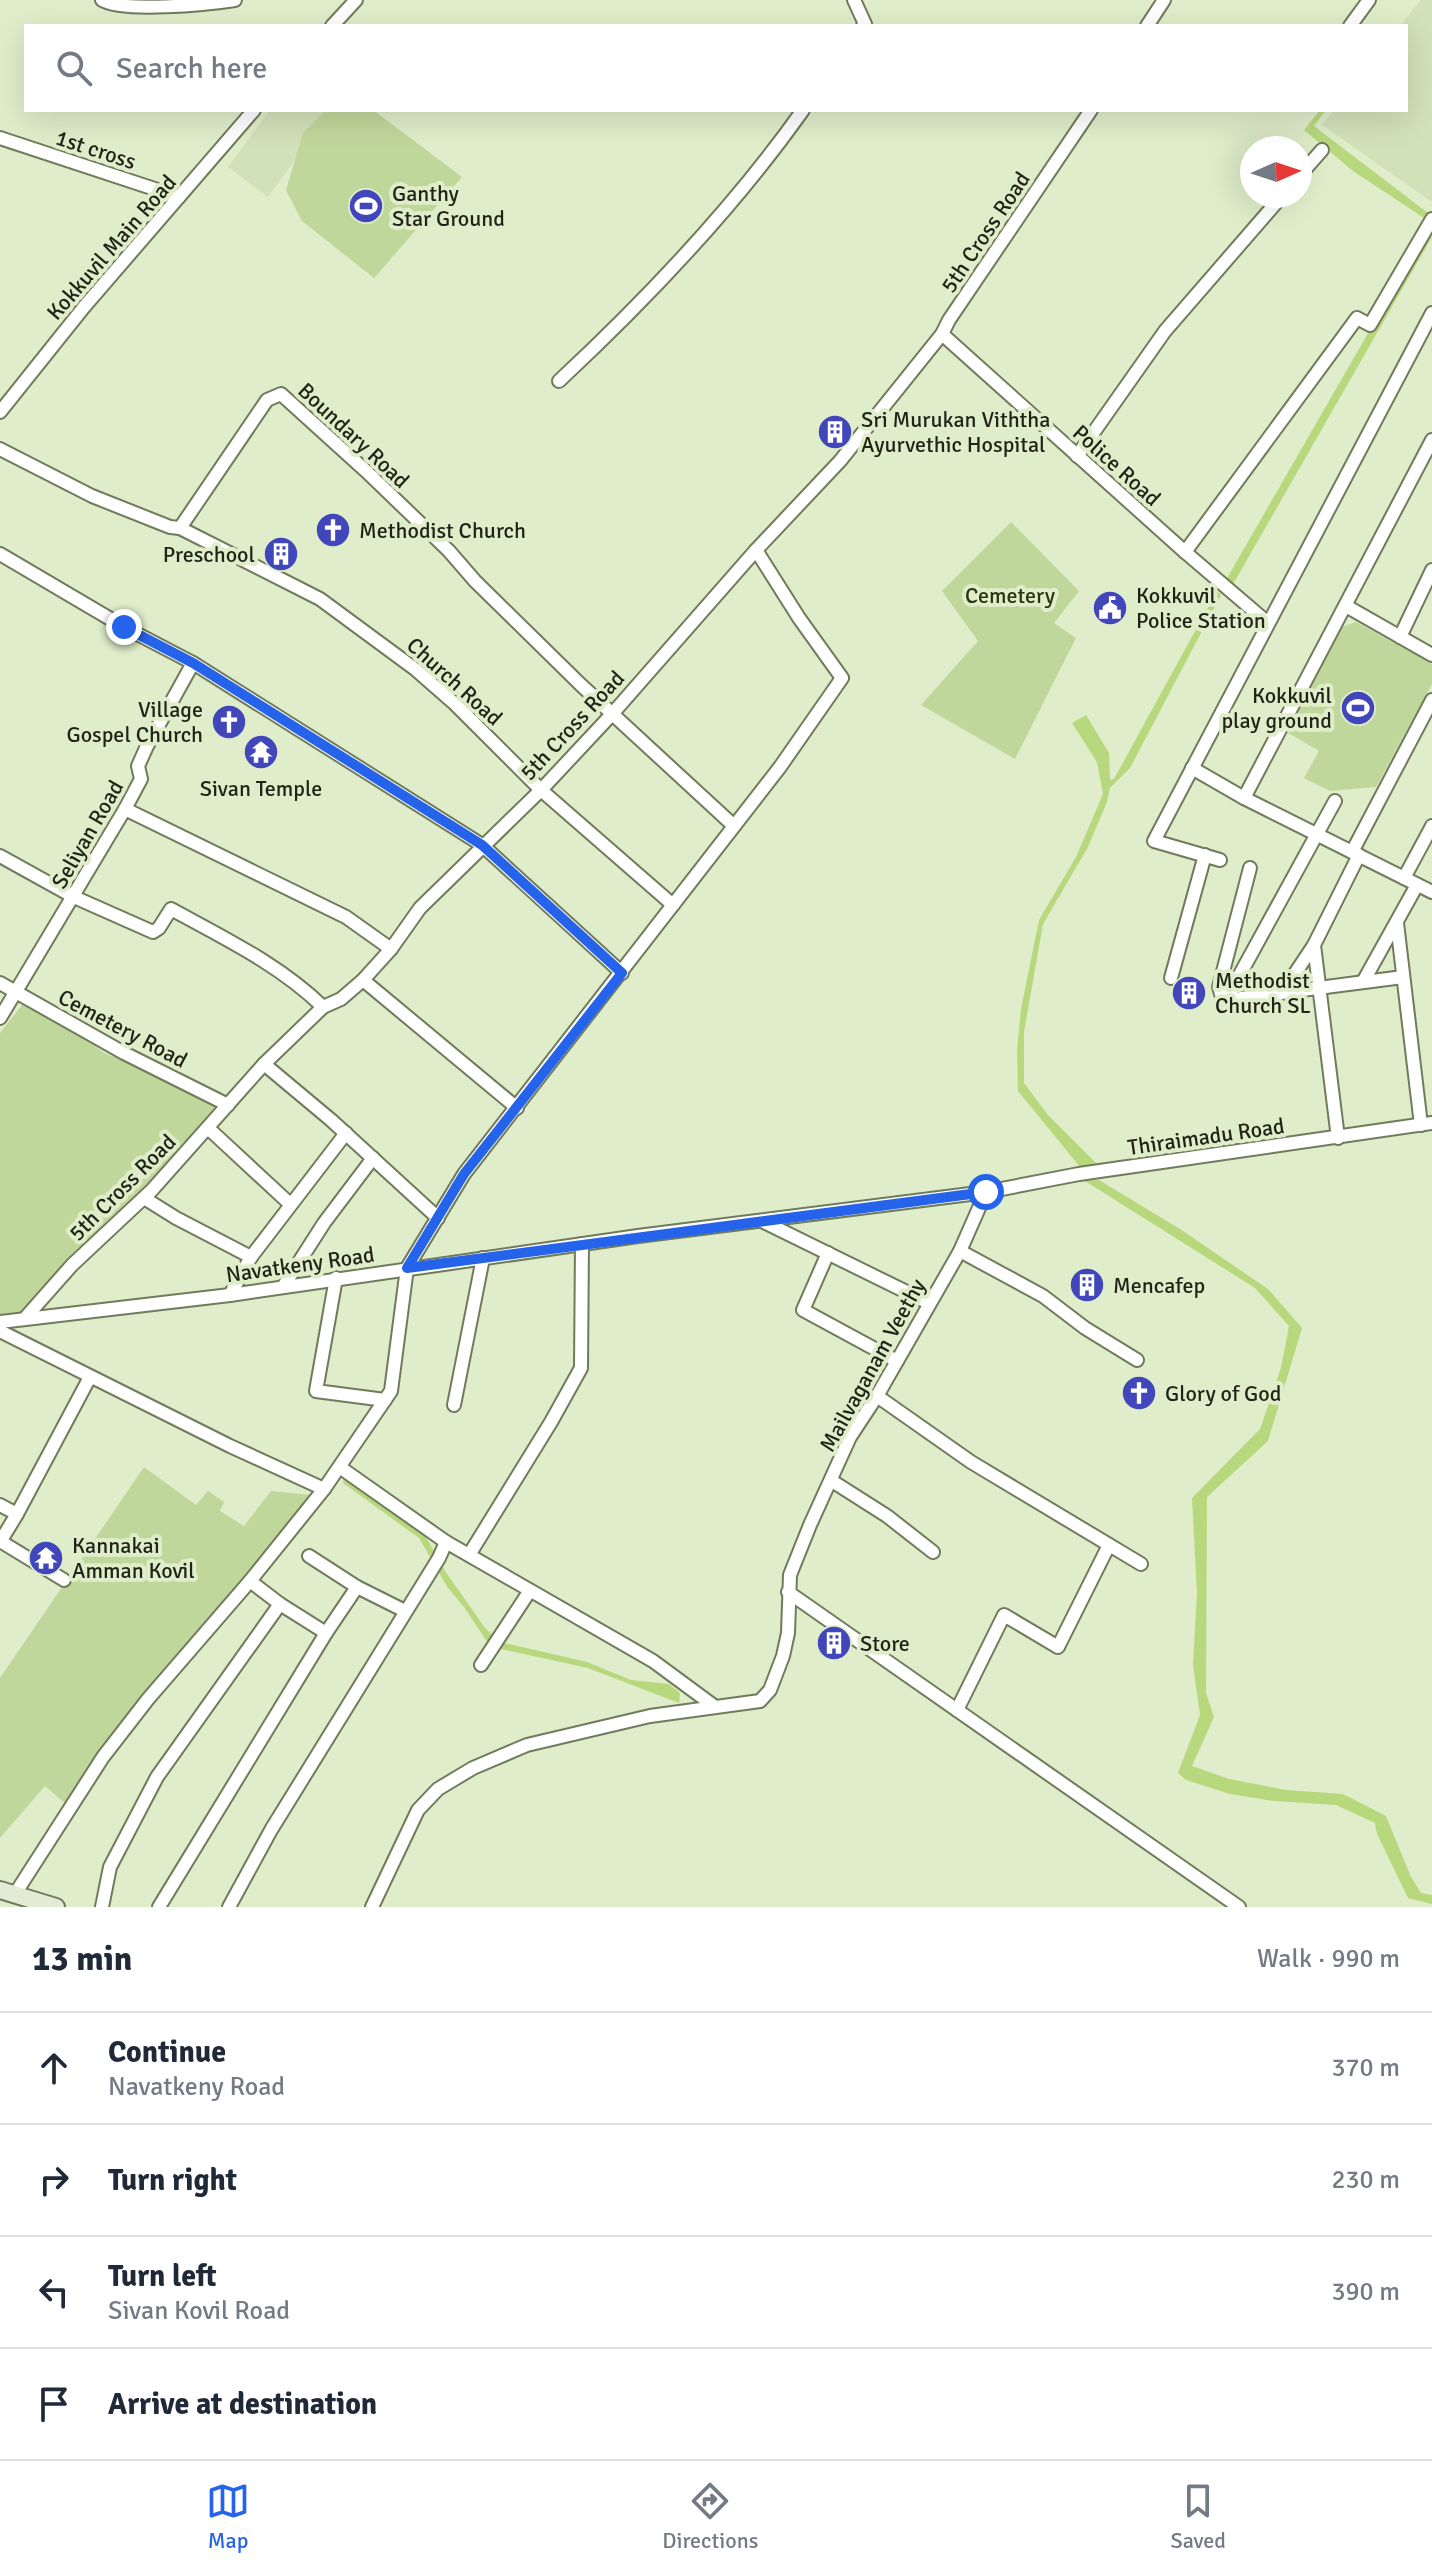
<!DOCTYPE html>
<html lang="en">
<head>
<meta charset="utf-8">
<style>
  :root { --surface:#fff; --page:#f2f2f3; --text:#1f2937; --muted:#747a83; --line:#e0e1e3; --accent:#2563eb }
  body { margin:0; font-family:Signika,sans-serif; background:var(--page); color:var(--text) }
  .compass { position:absolute; left:1240px; top:136px; width:72px; height:72px; border-radius:50%; background:var(--surface); box-shadow:0 8px 32px #0002; rotate:87deg }
  .stop { position:absolute; width:24px; height:24px; margin:-18px; border:6px solid #2563eb; border-radius:50%; background:#fff }
  .stop.end { background:#2563eb; border-color:#fff; box-shadow:0 2px 8px #0008 }
  .list { margin:0; padding:0; list-style:none }
  h2 { display:flex; justify-content:space-between; align-items:center; height:104px; margin:0; padding:0 32px; font-size:34px }
  h2 small { font-size:26px; font-weight:400; color:var(--muted) }
  .list li { display:grid; grid-template-columns:52px 1fr auto; gap:24px; align-items:center; box-sizing:border-box; height:112px; padding:0 32px; border-top:2px solid var(--line) }
  .list b { display:block; font-size:30px; white-space:nowrap }
  .list p { margin:0; font-size:26px; white-space:nowrap; color:var(--muted) }
  .list em { font-size:26px; font-style:normal; color:var(--muted) }
  .icon { flex:none; width:44px; height:44px; fill:none; stroke:currentColor; stroke-width:2; stroke-linecap:round; stroke-linejoin:round }
  .map { position:relative; flex:none; width:1432px; height:1907px; overflow:hidden }
  .search { position:absolute; background:var(--surface); box-shadow:0 8px 32px #0002; left:24px; right:24px; top:24px; height:88px; display:flex; align-items:center; gap:20px; box-sizing:border-box; padding:0 28px; border-radius:0px; color:var(--muted); font-size:30px }
  .sheet { height:552px; background:var(--surface) }
  nav { display:flex; justify-content:space-around; align-items:center; box-sizing:border-box; height:112px; border-top:2px solid var(--line); background:var(--surface); font-size:22px; color:var(--muted) }
  nav a { display:grid; justify-items:center; gap:4px }
  nav .on { color:var(--accent) }
  .map>svg:first-child { display:block }
  .built { fill:#d1e1b8 }
  .green { fill:#c0d79b }
  .water { fill:#b8d87d }
  .lines { fill:none; stroke-linecap:round; stroke-linejoin:round }
  .street-casing { stroke:#707b5c; stroke-width:16 }
  .secondary-casing { stroke:#707b5c; stroke-width:20 }
  .street { stroke:#fff; stroke-width:12 }
  .secondary { stroke:#e3ebd4; stroke-width:16 }
  .route { stroke:#2563eb; stroke-width:10 }
  .labels { text-anchor:middle; stroke-width:8; stroke-linejoin:round; paint-order:stroke }
  .street-label { font-size:22px; fill:#1f2417; stroke:#dfedca }
  .poi-label { font-size:22px; fill:#1f2417; stroke:#dfedca; text-anchor:start }
  .park-label { font-size:22px; fill:#29350f; stroke:#dfedca }
</style>
</head>
<body>
<div class="map">
<svg width="1432" height="1907" viewBox="0 0 1432 1907">
  <rect width="100%" height="100%" fill="#dfedca"/>
  <g class="built">
    <polygon points="1421,0 1432,0 1432,202 1322,125 1334,110 1406,110 1406,26 1400,26"/>
    <polygon points="270,110 332,110 268,197 228,167"/>
  </g>
  <g class="green">
    <polygon points="326,110 373,110 462,177 374,278 302,221 286,190 303,133"/>
    <polygon points="1011,522 1079,591 1054,623 1076,638 1015,759 921,705 978,641 942,591"/>
    <polygon points="1356,622 1432,664 1432,684 1376,787 1330,791 1304,778 1319,751 1285,731 1342,627"/>
    <path d="M 30,995 L 104,1053 L 166,1076 L 217,1104 C 193,1135 167,1164 140,1192 C 99,1234 55,1270 18,1316 L 0,1318 L 0,1033 Z"/>
    <polygon points="144,1467 196,1505 208,1491 224,1502 220,1511 244,1526 271,1491 312,1495 152,1685 66,1804 45,1786 0,1838 0,1678"/>
  </g>
  <g class="water">
    <polygon points="1320,110 1326,110 1314,126 1432,216 1432,237 1232,586 1226,580 1428,229 1424,218 1353,171 1304,130"/>
    <polygon points="1217,591 1221,595 1130,768 1110,788 1107,802 1088,847 1043,924 1024,1032 1024,1083 1048,1115 1097,1164 1080,1167 1018,1091 1017,1050 1021,1009 1039,920 1076,857 1103,794 1097,762 1072,723 1086,715 1109,753 1110,780 1114,779"/>
    <polygon points="1099,1180 1180,1229 1268,1289 1302,1328 1268,1441 1207,1497 1206,1693 1214,1717 1192,1766 1229,1779 1286,1790 1343,1794 1386,1816 1411,1877 1421,1893 1432,1895 1432,1904 1408,1898 1377,1834 1375,1823 1336,1805 1274,1801 1230,1794 1186,1780 1178,1773 1200,1715 1193,1665 1197,1593 1192,1498 1260,1429 1281,1368 1289,1326 1255,1288 1085,1181"/>
    <polygon points="343,1480 354,1483 415,1525 425,1535 443,1568 485,1628 500,1642 587,1662 631,1680 669,1684 680,1693 679,1703 588,1668 496,1648 488,1643 464,1607 448,1588 419,1538 343,1483"/>
  </g>
  <g class="lines">
    <g class="street-casing">
      <g id="street">
        <path d="M 102,0 C 123,13 209,4 235,0"/>
        <polyline points="854,0 865,24 863,26"/>
        <polyline points="332,26 356,0"/>
        <polyline points="1147,26 1164,0"/>
        <polyline points="1350,26 1369,0"/>
        <polyline points="0,138 179,197"/>
        <polyline points="1300,175 1322,150"/>
        <polyline points="942,334 1185,552 1268,623"/>
        <path d="M 559,381 C 648,298 732,210 803,110"/>
        <polyline points="0,412 84,307 254,110"/>
        <polyline points="0,449 92,496 170,527 180,528 267,400 281,394 366,471 449,551 475,581 581,685 734,826"/>
        <polyline points="1077,456 1165,331 1282,196"/>
        <polyline points="180,528 320,599 415,669 455,704 541,790 673,905"/>
        <polyline points="1185,552 1357,318 1370,325 1432,219"/>
        <polyline points="0,554 124,627 193,663 482,845 622,973"/>
        <polyline points="1346,606 1432,655"/>
        <polyline points="1400,637 1432,570"/>
        <polyline points="1192,768 1244,798 1432,892"/>
        <polyline points="1244,798 1432,440"/>
        <polyline points="125,809 346,917 391,949"/>
        <polyline points="1352,852 1432,700"/>
        <path d="M 0,856 L 74,897 L 153,932 L 159,928 L 171,909 C 224,938 280,965 323,1007"/>
        <polyline points="1220,860 1154,841 1432,313"/>
        <polyline points="1404,878 1432,826"/>
        <polyline points="1397,923 1421,1125"/>
        <polyline points="1171,978 1205,855"/>
        <polyline points="363,980 517,1108"/>
        <polyline points="1363,982 1417,885"/>
        <polyline points="0,983 124,1053 228,1105"/>
        <polyline points="1282,993 1314,945"/>
        <polyline points="1226,1000 1335,801"/>
        <polyline points="1226,1000 1403,977"/>
        <polyline points="1226,1000 1222,997 1219,987 1250,868"/>
        <polyline points="0,1018 125,809 141,779 138,766 147,746 193,663"/>
        <polyline points="264,1064 331,1120 438,1218"/>
        <polyline points="208,1128 290,1204"/>
        <polyline points="1338,1138 1314,945 1359,855"/>
        <polyline points="144,1198 176,1218 251,1257"/>
        <polyline points="764,1222 929,1303"/>
        <polyline points="960,1251 1043,1296 1085,1328 1137,1360"/>
        <polyline points="828,1253 803,1310 897,1361"/>
        <polyline points="336,1278 316,1391 385,1400"/>
        <polyline points="283,1287 324,1223 373,1158"/>
        <polyline points="230,1295 251,1257 346,1133"/>
        <polyline points="26,1317 72,1265 152,1190 264,1064 323,1007 341,999 363,980 391,949 420,908 541,790 613,713 756,550 840,461 942,334 949,320 1091,110"/>
        <polyline points="0,1322 230,1295 638,1236 986,1192 1079,1174 1432,1123"/>
        <polyline points="0,1331 230,1446 324,1489"/>
        <polyline points="877,1396 971,1462 1141,1564"/>
        <polyline points="454,1405 483,1258"/>
        <polyline points="341,1468 446,1542 653,1661 714,1706"/>
        <polyline points="832,1481 887,1516 933,1552"/>
        <polyline points="0,1505 17,1514 90,1377"/>
        <polyline points="0,1541 64,1580"/>
        <polyline points="0,1542 17,1514"/>
        <polyline points="469,1555 551,1422 581,1368 582,1244"/>
        <polyline points="309,1556 357,1587 405,1611"/>
        <polyline points="250,1581 280,1604 326,1633"/>
        <polyline points="788,1592 1239,1907"/>
        <polyline points="481,1665 529,1592"/>
        <polyline points="957,1710 1004,1615 1058,1647 1109,1545"/>
        <polyline points="15,1894 103,1757 148,1699 250,1581 324,1489 391,1391 407,1268 464,1174 780,767 842,678 799,618 756,550"/>
        <polyline points="102,1907 110,1867 157,1777 280,1604"/>
        <polyline points="159,1907 326,1633 357,1587"/>
        <polyline points="229,1907 271,1830 439,1558 446,1542"/>
        <polyline points="372,1907 418,1810 438,1789 473,1768 527,1745 650,1716 760,1701 770,1690 783,1656 788,1633 790,1575 810,1525 850,1437 877,1396 960,1251 986,1192"/>
      </g>
    </g>
    <g class="secondary-casing">
      <polyline id="secondary" points="0,1890 56,1907"/>
    </g>
    <use href="#street" class="street"/>
    <use href="#secondary" class="secondary"/>
  </g>
  <g class="lines">
    <polyline class="route" points="124,627 193,663 482,845 622,973 464,1174 407,1268 986,1192"/>
  </g>
  <defs>
    <g id="stadium-disc" transform="scale(1.8)"><circle r="9.5" fill="#4146bb" stroke="#dfedca"/><path d="M0-5a6.5 5 0 1 0 0 10a6.5 5 0 1 0 0-10ZM-3.5-1.8h7v3.6h-7Z" fill="#fff"/></g>
    <g id="building-disc" transform="scale(1.8)"><circle r="9.5" fill="#4146bb" stroke="#dfedca"/><path d="M-4-6H4V6H1V3H-1V6H-4ZM-2.5-4.3h1.7v1.8h-1.7ZM.8-4.3h1.7v1.8H.8ZM-2.5-1h1.7V.8h-1.7ZM.8-1h1.7V.8H.8Z" fill="#fff"/></g>
    <g id="church-disc" transform="scale(1.8)"><circle r="9.5" fill="#4146bb" stroke="#dfedca"/><path d="M-1.2-6h2.4v3.5h3.3v2.4h-3.3V6h-2.4V-.1h-3.3v-2.4h3.3Z" fill="#fff"/></g>
    <g id="civic-disc" transform="scale(1.8)"><circle r="9.5" fill="#4146bb" stroke="#dfedca"/><path d="M-.6-6.5H3V-4.5H.6V-3L4-1V1h2V6H-6V1h2V-1L-.6-3ZM-1.2 2.5V6h2.4V2.5Z" fill="#fff"/></g>
    <g id="temple-disc" transform="scale(1.8)"><circle r="9.5" fill="#4146bb" stroke="#dfedca"/><path d="M0-6L5-2H3V0L6.5 2.5H4V6H1.5V3h-3V6H-4V2.5H-6.5L-3 0V-2H-5Z" fill="#fff"/></g>
  </defs>
  <g fill-rule="evenodd">
    <use href="#stadium-disc" x="366" y="206"/>
    <use href="#building-disc" x="835" y="432"/>
    <use href="#church-disc" x="333" y="530"/>
    <use href="#building-disc" x="281" y="554"/>
    <use href="#civic-disc" x="1110" y="608"/>
    <use href="#stadium-disc" x="1358" y="708"/>
    <use href="#church-disc" x="229" y="722"/>
    <use href="#temple-disc" x="261" y="752"/>
    <use href="#building-disc" x="1189" y="993"/>
    <use href="#building-disc" x="1087" y="1285"/>
    <use href="#church-disc" x="1139" y="1393"/>
    <use href="#temple-disc" x="46" y="1558"/>
    <use href="#building-disc" x="834" y="1643"/>
  </g>
  <g class="labels">
    <g class="street-label">
      <text transform="translate(96 149) rotate(18)" y="8">1st cross</text>
      <text transform="translate(985 232) rotate(-56)" y="8">5th Cross Road</text>
      <text transform="translate(111 247) rotate(-49)" y="8">Kokkuvil Main Road</text>
      <text transform="translate(354 435) rotate(43)" y="8">Boundary Road</text>
      <text transform="translate(1117 465) rotate(42)" y="8">Police Road</text>
      <text transform="translate(455 681) rotate(42)" y="8">Church Road</text>
      <text transform="translate(572 725) rotate(-47)" y="8">5th Cross Road</text>
      <text transform="translate(87 834) rotate(-60)" y="8">Seliyan Road</text>
      <text transform="translate(123 1028) rotate(28)" y="8">Cemetery Road</text>
      <text transform="translate(1206 1136) rotate(-8)" y="8">Thiraimadu Road</text>
      <text transform="translate(122 1187) rotate(-45)" y="8">5th Cross Road</text>
      <text transform="translate(300 1264) rotate(-8)" y="8">Navatkeny Road</text>
      <text transform="translate(872 1365) rotate(-61)" y="8">Mailvaganam Veethy</text>
    </g>
    <g class="poi-label">
      <text x="392" y="201">Ganthy<tspan x="392" dy="25">Star Ground</tspan></text>
      <text x="861" y="427">Sri Murukan Viththa<tspan x="861" dy="25">Ayurvethic Hospital</tspan></text>
      <text x="359" y="538">Methodist Church</text>
      <text x="255" y="562" text-anchor="end">Preschool</text>
      <text x="1136" y="603">Kokkuvil<tspan x="1136" dy="25">Police Station</tspan></text>
      <text x="1332" y="703" text-anchor="end">Kokkuvil<tspan x="1332" dy="25">play ground</tspan></text>
      <text x="203" y="717" text-anchor="end">Village<tspan x="203" dy="25">Gospel Church</tspan></text>
      <text x="261" y="796" text-anchor="middle">Sivan Temple</text>
      <text x="1215" y="988">Methodist<tspan x="1215" dy="25">Church SL</tspan></text>
      <text x="1113" y="1293">Mencafep</text>
      <text x="1165" y="1401">Glory of God</text>
      <text x="72" y="1553">Kannakai<tspan x="72" dy="25">Amman Kovil</tspan></text>
      <text x="860" y="1651">Store</text>
    </g>
    <g class="park-label">
      <text x="1010" y="603">Cemetery</text>
    </g>
  </g>
</svg>
<svg class="compass" viewBox="-18 -18 36 36"><path d="M0-13l5 13h-10z" fill="#e53935"/><path d="M0 13l5-13h-10z" fill="#747a83"/></svg>
<div class="stop" style="left:986px;top:1192px"></div>
<div class="stop end" style="left:124px;top:627px"></div>
<div class="search"><svg class="icon" aria-label="search" viewBox="0 0 24 24"><circle cx="10" cy="10" r="6"/><path d="M15 15l6 6"/></svg>Search here</div>
</div>
<section class="sheet">
<h2>13 min<small>Walk · 990 m</small></h2>
<ul class="list">
<li><svg class="icon" aria-label="ahead" viewBox="0 0 24 24"><path d="M12 20V5M6 11l6-6 6 6"/></svg><div><b>Continue</b><p>Navatkeny Road</p></div><em>370 m</em></li>
<li><svg class="icon" aria-label="right" viewBox="0 0 24 24"><path d="M7 20v-9h11M14 6l5 5-5 5"/></svg><div><b>Turn right</b></div><em>230 m</em></li>
<li><svg class="icon" aria-label="left" viewBox="0 0 24 24"><path d="M17 20v-9H6M10 6l-5 5 5 5"/></svg><div><b>Turn left</b><p>Sivan Kovil Road</p></div><em>390 m</em></li>
<li><svg class="icon" aria-label="arrive" viewBox="0 0 24 24"><path d="M6 21V4h12l-3 4 3 4H6"/></svg><div><b>Arrive at destination</b></div></li>
</ul>
</section>
<nav>
<a class="on"><svg class="icon" aria-label="map" viewBox="0 0 24 24"><path d="M3 6l6-2 6 2 6-2v14l-6 2-6-2-6 2zM9 4v14M15 6v14"/></svg>Map</a>
<a><svg class="icon" aria-label="directions" viewBox="0 0 24 24"><path d="M12 3l9 9-9 9-9-9zM9 14v-3h6M13 9l2 2-2 2"/></svg>Directions</a>
<a><svg class="icon" aria-label="saved" viewBox="0 0 24 24"><path d="M7 4h10v16l-5-4-5 4z"/></svg>Saved</a>
</nav>
</body>
</html>
